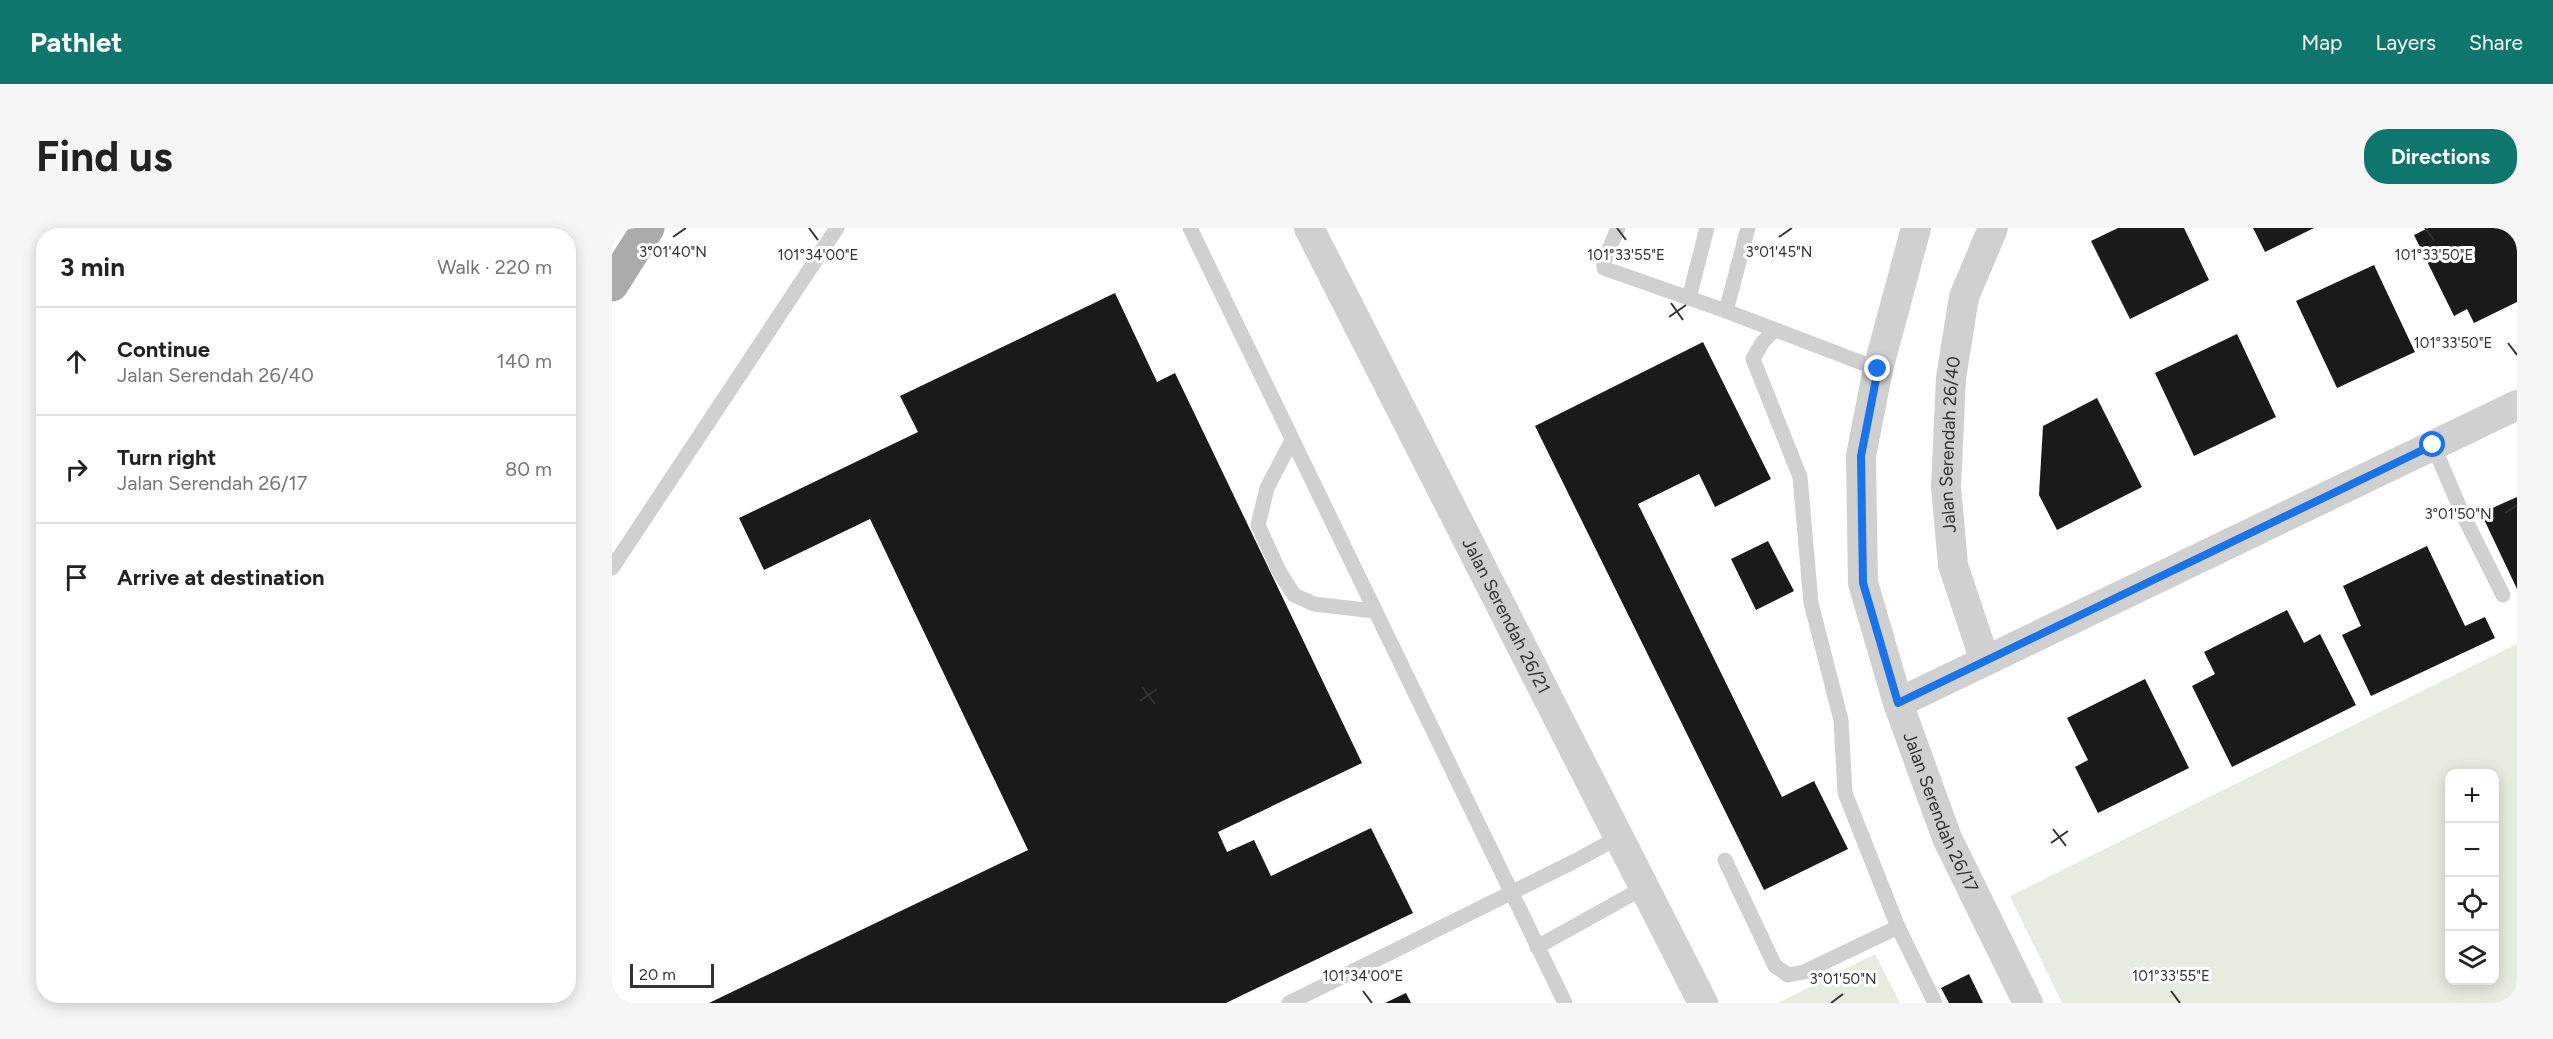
<!DOCTYPE html>
<html lang="en">
<head>
<meta charset="utf-8">
<style>
  :root { --surface:#fff; --page:#f6f6f6; --text:#222; --muted:#767676; --line:#e0e0e0; --accent:#0f766e }
  body { margin:0; font-family:Figtree,sans-serif; background:var(--page); color:var(--text) }
  .controls { position:absolute; right:18px; bottom:18px; display:grid; overflow:hidden; border-radius:12px; box-shadow:0 3px 15px #0003 }
  .controls button { width:54px; height:54px; display:grid; place-items:center; padding:0; border:0; border-bottom:2px solid var(--line); background:var(--surface); color:var(--text); font:30px sans-serif }
  .scale { position:absolute; left:18px; bottom:15px; width:84px; box-sizing:border-box; padding-left:6px; border:3px solid #333; border-top:0; font-size:16px; line-height:21px; white-space:nowrap; color:#333; -webkit-text-stroke:4px #fff; paint-order:stroke }
  .stop { position:absolute; width:18px; height:18px; margin:-14px; border:4px solid #1a73e8; border-radius:50%; background:#fff }
  .stop.end { background:#1a73e8; border-color:#fff; box-shadow:0 2px 6px #0008 }
  .list { margin:0; padding:0; list-style:none }
  h2 { display:flex; justify-content:space-between; align-items:center; height:78px; margin:0; padding:0 24px; font-size:26px }
  h2 small { font-size:20px; font-weight:400; color:var(--muted) }
  .list li { display:grid; grid-template-columns:39px 1fr auto; gap:18px; align-items:center; box-sizing:border-box; height:108px; padding:0 24px; border-top:2px solid var(--line) }
  .list b { display:block; font-size:22px; white-space:nowrap }
  .list p { margin:0; font-size:20px; white-space:nowrap; color:var(--muted) }
  .list em { font-size:20px; font-style:normal; color:var(--muted) }
  .icon { flex:none; width:33px; height:33px; fill:none; stroke:currentColor; stroke-width:2; stroke-linecap:round; stroke-linejoin:round }
  .map { position:relative; flex:none; width:1905px; height:775px; overflow:hidden; border-radius:24px }
  header { display:flex; align-items:center; gap:36px; box-sizing:border-box; height:84px; padding:0 30px; background:var(--accent); color:#fff }
  header strong { font-size:28px }
  nav { display:flex; gap:33px; margin-inline-start:auto; font-size:21px }
  .intro { display:flex; align-items:center; justify-content:space-between; box-sizing:border-box; height:144px; padding:0 36px }
  h1 { margin:0; font-size:42px }
  .button { padding:15px 27px; border-radius:24px; background:var(--accent); color:#fff; font-size:21px; font-weight:700 }
  main { display:flex; gap:36px; padding:0 36px }
  aside { flex:1; background:var(--surface); border-radius:24px; box-shadow:0 3px 15px #0003 }
  .map>svg:first-child { display:block }
  .green { fill:#e6ecdf; fill-rule:evenodd }
  .building { fill:#1a1a1a }
  .lines { fill:none; stroke-linecap:round; stroke-linejoin:round }
  .service { stroke:#d0d0d0; stroke-width:15 }
  .minor { stroke:#d0d0d0; stroke-width:30 }
  .primary { stroke:#ababab; stroke-width:33 }
  .route { stroke:#1a73e8; stroke-width:8 }
  .ticks { fill:none; stroke:#333; stroke-width:2 }
  .labels { text-anchor:middle; stroke-width:6; stroke-linejoin:round; paint-order:stroke }
  .street-label { font-size:18px; fill:#333; stroke:#fff }
  .ticks-label { font-size:15px; text-anchor:middle; fill:#333; stroke:#fff; stroke-width:6; stroke-linejoin:round; paint-order:stroke }
</style>
</head>
<body>
<header>
<strong>Pathlet</strong>
<nav><a>Map</a><a>Layers</a><a>Share</a></nav>
</header>
<div class="intro"><h1>Find us</h1><a class="button">Directions</a></div>
<main>
<aside>
<h2>3 min<small>Walk · 220 m</small></h2>
<ul class="list">
<li><svg class="icon" aria-label="ahead" viewBox="0 0 24 24"><path d="M12 20V5M6 11l6-6 6 6"/></svg><div><b>Continue</b><p>Jalan Serendah 26/40</p></div><em>140 m</em></li>
<li><svg class="icon" aria-label="right" viewBox="0 0 24 24"><path d="M7 20v-9h11M14 6l5 5-5 5"/></svg><div><b>Turn right</b><p>Jalan Serendah 26/17</p></div><em>80 m</em></li>
<li><svg class="icon" aria-label="arrive" viewBox="0 0 24 24"><path d="M6 21V4h12l-3 4 3 4H6"/></svg><div><b>Arrive at destination</b></div></li>
</ul>
</aside>
<div class="map">
<svg width="1905" height="775" viewBox="0 0 1905 775">
  <rect width="100%" height="100%" fill="#fff"/>
  <g class="green">
    <path d="M 1905,416 L 1905,775 L 1450,775 L 1398,668 ZM 1838,546 L 1882,546 L 1882,752 L 1838,752 Z"/>
    <polygon points="1263,726 1288,775 1166,775"/>
  </g>
  <g class="building">
    <polygon points="1506,0 1572,0 1597,52 1518,91 1479,13"/>
    <polygon points="1641,0 1702,0 1653,24"/>
    <polygon points="1816,0 1905,0 1905,74 1862,95 1855,81 1842,88 1802,7"/>
    <polygon points="1762,37 1803,124 1725,160 1684,73"/>
    <polygon points="503,65 545,154 563,145 750,535 606,604 615,624 642,612 659,648 759,600 801,685 614,775 97,775 416,622 258,291 152,342 127,290 306,204 288,168"/>
    <polygon points="1625,106 1664,189 1582,228 1543,145"/>
    <polygon points="1091,114 1159,251 1103,279 1087,246 1026,276 1170,569 1202,553 1236,621 1152,662 923,198"/>
    <polygon points="1485,170 1530,259 1445,302 1427,267 1431,198"/>
    <polygon points="1905,269 1905,361 1869,285"/>
    <polygon points="1156,313 1182,363 1144,382 1119,331"/>
    <polygon points="1815,318 1853,398 1873,389 1883,410 1759,468 1730,407 1749,398 1731,358"/>
    <polygon points="1675,382 1692,415 1708,406 1744,477 1620,539 1580,458 1603,446 1592,424"/>
    <polygon points="1533,451 1577,540 1486,585 1463,539 1476,532 1455,490"/>
    <polygon points="1357,746 1371,775 1337,775 1329,760"/>
    <polygon points="794,765 799,775 773,775"/>
  </g>
  <g class="lines">
    <g class="service">
      <polyline points="578,0 953,775"/>
      <polyline points="1006,0 992,34 992,40 997,42 1114,83 1266,141"/>
      <polyline points="1077,70 1095,0"/>
      <polyline points="1114,83 1136,0"/>
      <polyline points="1162,102 1150,115 1141,131 1188,249 1199,375 1229,492 1233,565 1286,699 1323,775"/>
      <polyline points="680,212 655,260 646,297 667,343 682,367 702,376 762,383"/>
      <polyline points="1821,217 1851,287 1891,367"/>
      <polyline points="0,340 225,0"/>
      <polyline points="1113,632 1163,738 1176,747 1192,744 1286,699"/>
      <polyline points="925,719 1033,659"/>
      <polyline points="677,775 965,632 1007,609"/>
    </g>
    <g class="minor">
      <path id="s1" d="M 697,0 L 1091,775"/>
      <path id="s2" d="M 1304,0 L 1266,141 L 1249,228 L 1251,355 L 1286,475 L 1335,610 L 1416,775"/>
      <path id="s3" d="M 1373,433 L 1341,337 L 1334,259 L 1339,150 L 1352,69 L 1381,0"/>
      <polyline points="1286,475 1905,177"/>
    </g>
    <polyline class="primary" points="0,57 36,0"/>
  </g>
  <g class="lines">
    <polyline class="route" points="1266,141 1249,228 1251,355 1286,475 1821,217"/>
  </g>
  <path class="ticks" d="M 197,0 L 206,12M 1005,0 L 1014,12M 1813,0 L 1822,12M 61,9 L 74,0M 1167,9 L 1180,0M 1059,75 L 1071,92M 1057,89 L 1074,77M 1896,115 L 1905,127M 1893,285 L 1905,277M 530,459 L 543,476M 528,473 L 545,461M 1441,601 L 1454,618M 1439,615 L 1456,603M 751,763 L 760,775M 1559,763 L 1568,775M 1219,775 L 1231,766"/>
  <g class="labels">
    <g class="street-label">
      <text dy="6" stroke="none"><textPath href="#s3" startOffset="222">Jalan Serendah 26/40</textPath></text>
      <text dy="6" stroke="none"><textPath href="#s1" startOffset="435">Jalan Serendah 26/21</textPath></text>
      <text dy="6" stroke="none"><textPath href="#s2" startOffset="604">Jalan Serendah 26/17</textPath></text>
    </g>
  </g>
  <g class="ticks-label">
    <text x="61" y="29">3°01'40"N</text>
    <text x="1167" y="29">3°01'45"N</text>
    <text x="206" y="32">101°34'00"E</text>
    <text x="1014" y="32">101°33'55"E</text>
    <text x="1822" y="32">101°33'50"E</text>
    <text x="1841" y="120">101°33'50"E</text>
    <text x="1846" y="291">3°01'50"N</text>
    <text x="751" y="753">101°34'00"E</text>
    <text x="1559" y="753">101°33'55"E</text>
    <text x="1231" y="756">3°01'50"N</text>
  </g>
</svg>
<div class="controls">
<button>+</button>
<button>−</button>
<button><svg class="icon" aria-label="locate" viewBox="0 0 24 24"><circle cx="12" cy="12" r="6"/><path d="M12 2v4M12 18v4M2 12h4M18 12h4"/></svg></button>
<button><svg class="icon" aria-label="layers" viewBox="0 0 24 24"><path d="M12 4l9 5-9 5-9-5zM3 14l9 5 9-5"/></svg></button>
</div>
<div class="scale">20 m</div>
<div class="stop" style="left:1821px;top:217px"></div>
<div class="stop end" style="left:1266px;top:141px"></div>
</div>
</main>
</body>
</html>
